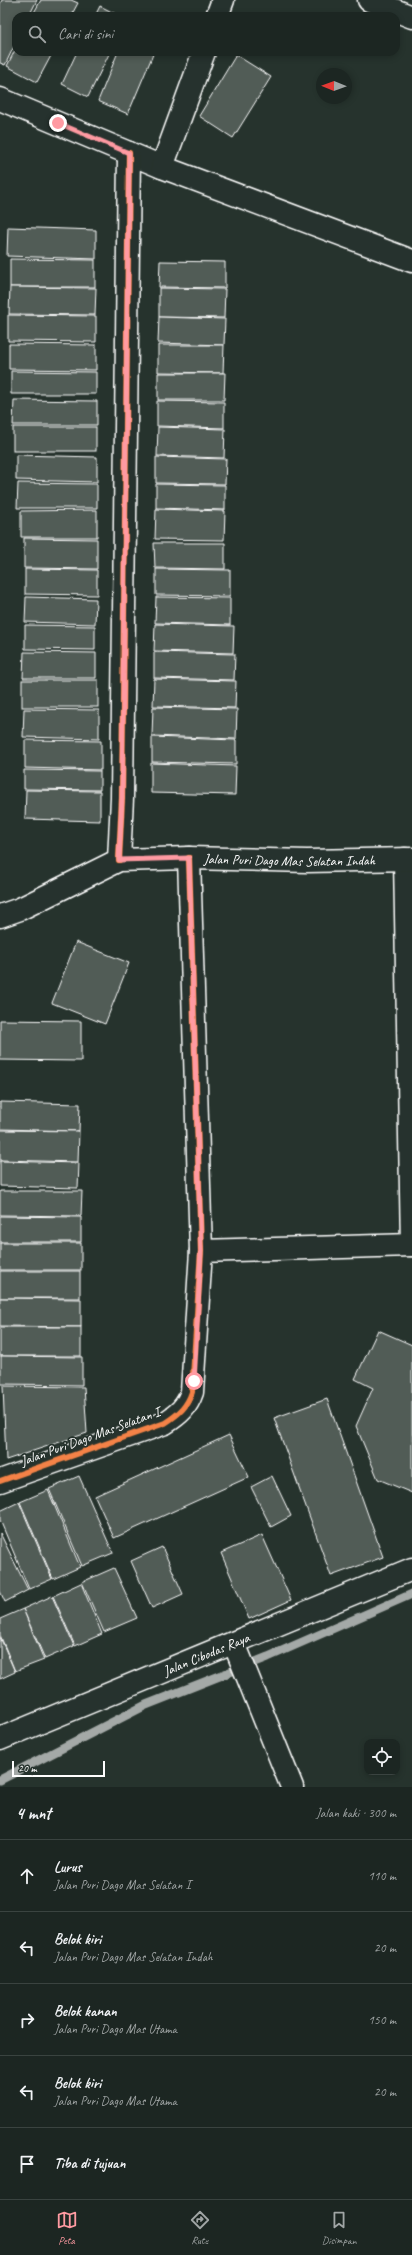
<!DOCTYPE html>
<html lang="id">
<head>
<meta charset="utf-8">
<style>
  :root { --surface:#1c2622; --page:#29322f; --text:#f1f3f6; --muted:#a0a5a5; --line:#3a4340; --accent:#ff9aa2 }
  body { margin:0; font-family:Caveat,sans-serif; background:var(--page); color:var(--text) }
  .controls { position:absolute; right:12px; bottom:12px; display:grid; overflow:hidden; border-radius:8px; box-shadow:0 2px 6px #0003 }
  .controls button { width:36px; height:36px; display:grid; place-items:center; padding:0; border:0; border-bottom:1px solid var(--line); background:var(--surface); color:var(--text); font:20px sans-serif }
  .compass { position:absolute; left:316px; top:68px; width:36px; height:36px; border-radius:50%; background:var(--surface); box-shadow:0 2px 6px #0003; rotate:271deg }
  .scale { position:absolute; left:12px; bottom:10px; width:93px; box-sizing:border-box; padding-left:4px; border:2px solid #fff; border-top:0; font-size:11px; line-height:14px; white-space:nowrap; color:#fff; -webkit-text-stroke:3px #26332d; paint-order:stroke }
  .stop { position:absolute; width:12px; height:12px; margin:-9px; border:3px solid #ff9aa2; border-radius:50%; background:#fff }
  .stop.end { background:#ff9aa2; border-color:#fff; box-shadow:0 1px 4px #0008 }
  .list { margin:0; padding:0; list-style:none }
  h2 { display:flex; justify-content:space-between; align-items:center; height:52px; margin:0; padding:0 16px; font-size:17px }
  h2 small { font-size:13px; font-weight:400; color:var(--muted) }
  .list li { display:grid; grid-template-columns:26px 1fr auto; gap:12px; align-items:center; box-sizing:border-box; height:72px; padding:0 16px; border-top:1px solid var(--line) }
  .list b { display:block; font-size:15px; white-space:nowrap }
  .list p { margin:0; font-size:13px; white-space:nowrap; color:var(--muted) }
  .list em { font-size:13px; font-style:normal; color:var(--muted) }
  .icon { flex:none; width:22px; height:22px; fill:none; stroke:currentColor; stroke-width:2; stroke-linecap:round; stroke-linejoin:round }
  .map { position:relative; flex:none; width:412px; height:1787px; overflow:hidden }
  .search { position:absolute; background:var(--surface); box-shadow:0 2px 6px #0003; left:12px; right:12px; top:12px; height:44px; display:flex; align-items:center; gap:10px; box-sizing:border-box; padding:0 14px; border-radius:12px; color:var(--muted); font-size:15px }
  .sheet { height:412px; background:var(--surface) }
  nav { display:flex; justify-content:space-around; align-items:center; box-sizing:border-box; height:56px; border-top:1px solid var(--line); background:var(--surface); font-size:11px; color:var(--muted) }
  nav a { display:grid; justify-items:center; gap:2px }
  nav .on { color:var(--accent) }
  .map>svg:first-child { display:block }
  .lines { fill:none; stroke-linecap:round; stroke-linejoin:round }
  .stream { stroke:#a4a9a7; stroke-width:9 }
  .building { fill:#515c57; stroke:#fff }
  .minor-casing { stroke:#fff; stroke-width:25 }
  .minor { stroke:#26332d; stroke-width:22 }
  .cycleway-casing { stroke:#26332d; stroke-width:8 }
  .cycleway { stroke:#f48246; stroke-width:6 }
  .route { stroke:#ff9aa2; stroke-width:5 }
  .labels { text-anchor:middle; stroke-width:3.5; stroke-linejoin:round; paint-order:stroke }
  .street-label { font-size:14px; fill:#fff; stroke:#26332d }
</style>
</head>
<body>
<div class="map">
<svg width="412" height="1787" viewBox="0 0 412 1787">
  <rect width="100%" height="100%" fill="#26332d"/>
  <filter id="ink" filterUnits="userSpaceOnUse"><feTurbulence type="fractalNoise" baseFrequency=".025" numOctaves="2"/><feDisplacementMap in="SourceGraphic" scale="8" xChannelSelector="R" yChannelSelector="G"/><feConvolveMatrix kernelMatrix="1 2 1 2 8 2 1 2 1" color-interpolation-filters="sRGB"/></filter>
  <g filter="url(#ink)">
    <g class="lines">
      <polyline class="stream" points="0,1780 146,1705 268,1657 412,1594"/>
    </g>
    <g class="building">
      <polygon points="2,0 37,0 29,16 16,16 16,42 5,65 0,63 0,4"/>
      <polygon points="41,0 71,0 78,3 71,16 32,16"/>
      <polygon points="100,6 120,16 95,16"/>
      <polygon points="16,48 16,52 53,52 37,82 7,66"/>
      <polygon points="77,52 110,52 88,97 62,84"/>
      <polygon points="118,52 154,52 128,114 98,101"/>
      <polygon points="236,55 271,77 233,138 199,116"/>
      <polygon points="8,227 96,230 96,259 7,256"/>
      <polygon points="10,259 95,260 95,287 10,287"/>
      <polygon points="160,261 225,262 225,288 159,287"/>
      <polygon points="10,287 96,288 95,315 9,314"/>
      <polygon points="159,288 225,289 224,318 159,317"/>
      <polygon points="8,315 96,316 96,342 8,341"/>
      <polygon points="159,317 225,319 224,345 158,343"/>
      <polygon points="9,344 96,345 96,370 9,369"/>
      <polygon points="158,345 224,345 223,373 158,372"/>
      <polygon points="11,371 96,372 96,394 11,394"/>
      <polygon points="158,373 225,373 224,400 158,400"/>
      <polygon points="14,400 97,401 97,425 13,425"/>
      <polygon points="157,401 224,402 224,428 157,426"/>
      <rect x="13" y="427" width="83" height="24"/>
      <polygon points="158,427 225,429 224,458 157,456"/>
      <polygon points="16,455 97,457 97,482 16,480"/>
      <polygon points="156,457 226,459 225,484 156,483"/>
      <polygon points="18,483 97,484 97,508 17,508"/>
      <polygon points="156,484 225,485 225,510 156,508"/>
      <polygon points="156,509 225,511 224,540 155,539"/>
      <polygon points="97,510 97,537 21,537 21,511"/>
      <polygon points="24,538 97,539 97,569 24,568"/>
      <polygon points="154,543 225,543 225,569 155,568"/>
      <polygon points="25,569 97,570 97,595 25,594"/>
      <polygon points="156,569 230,570 230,596 156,595"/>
      <polygon points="26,597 96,599 95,624 25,622"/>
      <polygon points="156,597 230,598 230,625 155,623"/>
      <polygon points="155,624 234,626 233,653 154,651"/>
      <polygon points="25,625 95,626 95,650 25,649"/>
      <polygon points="24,652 96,653 96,678 23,678"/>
      <polygon points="154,652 235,654 234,680 154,678"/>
      <polygon points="154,679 236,681 235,708 153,706"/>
      <rect x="22" y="680" width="76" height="27"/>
      <polygon points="153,707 237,709 236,739 152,736"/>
      <polygon points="24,709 99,710 99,739 23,737"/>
      <polygon points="152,737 236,740 236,764 152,762"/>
      <polygon points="25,740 101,741 101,770 25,768"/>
      <polygon points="151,763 236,766 235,795 151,793"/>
      <polygon points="24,770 100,771 100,790 24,789"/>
      <polygon points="26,790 100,791 100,821 25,819"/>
      <polygon points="76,942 129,963 105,1024 52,1003"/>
      <polygon points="0,1020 81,1021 81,1061 0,1060"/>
      <polygon points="0,1102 80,1104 79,1131 0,1129"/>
      <polygon points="0,1130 79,1131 78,1162 0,1160"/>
      <polygon points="0,1161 79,1163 78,1188 0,1186"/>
      <polygon points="0,1191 82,1191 81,1216 0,1215"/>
      <polygon points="0,1216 81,1217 81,1242 0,1242"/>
      <rect x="0" y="1243" width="81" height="27"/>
      <rect x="0" y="1271" width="80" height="27"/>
      <polygon points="0,1298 81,1299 81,1327 0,1326"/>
      <rect x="0" y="1327" width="81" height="29"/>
      <polygon points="378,1330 412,1345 412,1493 378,1479 356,1426 373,1388 355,1379"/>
      <polygon points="1,1356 82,1357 82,1385 1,1384"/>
      <polygon points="3,1386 84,1387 87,1433 6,1460"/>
      <polygon points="327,1399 383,1557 331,1576 274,1418"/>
      <polygon points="229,1435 249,1477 114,1538 95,1496"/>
      <polygon points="79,1476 113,1553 82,1566 49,1489"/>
      <polygon points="272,1476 291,1516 271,1527 251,1487"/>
      <polygon points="48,1490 80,1567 53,1579 20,1502"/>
      <polygon points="19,1502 52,1579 29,1589 0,1520 0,1511"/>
      <polygon points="0,1533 28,1590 5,1602 0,1591"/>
      <polygon points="262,1535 291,1600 249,1619 221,1553"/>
      <polygon points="162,1547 183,1594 152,1608 131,1561"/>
      <polygon points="114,1568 137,1618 104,1632 82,1582"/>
      <polygon points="81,1583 102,1634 75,1646 53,1596"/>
      <polygon points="52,1596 74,1646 45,1659 23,1609"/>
      <polygon points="23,1609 44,1660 15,1671 0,1635 0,1619"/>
      <polygon points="0,1637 15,1672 0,1679"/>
    </g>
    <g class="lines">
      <g class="minor-casing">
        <g id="minor">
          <polyline points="369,0 412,17"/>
          <polyline points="217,16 223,0"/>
          <polyline points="0,99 162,167 412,261"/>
          <polyline points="162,167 204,52"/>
          <polyline points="405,859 412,1245"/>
          <polyline points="119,860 122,798 129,153"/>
          <path id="s1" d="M 0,916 L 20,909 L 119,860 L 189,858 L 307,861 L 412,859"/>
          <polyline points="201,1251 412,1245"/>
          <path d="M 0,1481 L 165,1423 C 179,1414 187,1407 192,1392 L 201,1251 L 189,858"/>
          <polyline points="234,1643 292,1787"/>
          <path id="s2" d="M 0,1739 L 412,1569"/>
        </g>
      </g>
      <use href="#minor" class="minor"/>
      <g class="cycleway-casing">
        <g id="cycleway">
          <polyline points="119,860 122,798 129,153"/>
          <path d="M 0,1481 L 165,1423 C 179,1414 187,1407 192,1392 L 201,1251 L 189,858"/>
        </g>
      </g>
      <use href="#cycleway" class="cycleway"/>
    </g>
  </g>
  <g class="lines" filter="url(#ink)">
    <polyline class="route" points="58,123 129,153 122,798 119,860 189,858 201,1251 194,1381"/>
  </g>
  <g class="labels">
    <g class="street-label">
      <text dy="5" stroke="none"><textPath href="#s1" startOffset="302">Jalan Puri Dago Mas Selatan Indah</textPath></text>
      <text transform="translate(90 1436) rotate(-20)" y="5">Jalan Puri Dago Mas Selatan I</text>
      <text dy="5" stroke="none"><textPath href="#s2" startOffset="223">Jalan Cibodas Raya</textPath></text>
    </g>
  </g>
</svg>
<div class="controls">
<button><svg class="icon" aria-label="locate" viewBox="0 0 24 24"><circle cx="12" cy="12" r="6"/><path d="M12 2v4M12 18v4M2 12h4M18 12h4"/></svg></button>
</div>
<svg class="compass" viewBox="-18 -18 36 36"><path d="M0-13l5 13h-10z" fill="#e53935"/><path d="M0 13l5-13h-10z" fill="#a0a5a5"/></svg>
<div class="scale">20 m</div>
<div class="stop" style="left:194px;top:1381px"></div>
<div class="stop end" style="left:58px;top:123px"></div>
<div class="search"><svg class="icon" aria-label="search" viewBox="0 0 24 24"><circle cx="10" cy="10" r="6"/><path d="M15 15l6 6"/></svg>Cari di sini</div>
</div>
<section class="sheet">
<h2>4 mnt<small>Jalan kaki · 300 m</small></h2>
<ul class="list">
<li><svg class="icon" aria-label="ahead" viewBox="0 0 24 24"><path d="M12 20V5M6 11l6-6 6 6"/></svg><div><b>Lurus</b><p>Jalan Puri Dago Mas Selatan I</p></div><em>110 m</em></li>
<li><svg class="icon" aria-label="left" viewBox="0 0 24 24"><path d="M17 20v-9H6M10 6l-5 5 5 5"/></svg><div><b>Belok kiri</b><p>Jalan Puri Dago Mas Selatan Indah</p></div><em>20 m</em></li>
<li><svg class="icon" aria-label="right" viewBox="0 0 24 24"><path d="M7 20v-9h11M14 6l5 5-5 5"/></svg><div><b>Belok kanan</b><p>Jalan Puri Dago Mas Utama</p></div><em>150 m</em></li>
<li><svg class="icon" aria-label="left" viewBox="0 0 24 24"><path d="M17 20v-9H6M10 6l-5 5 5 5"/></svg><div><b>Belok kiri</b><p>Jalan Puri Dago Mas Utama</p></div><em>20 m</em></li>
<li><svg class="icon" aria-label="arrive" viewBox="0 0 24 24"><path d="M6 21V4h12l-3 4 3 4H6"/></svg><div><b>Tiba di tujuan</b></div></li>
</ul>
</section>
<nav>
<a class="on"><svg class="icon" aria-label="map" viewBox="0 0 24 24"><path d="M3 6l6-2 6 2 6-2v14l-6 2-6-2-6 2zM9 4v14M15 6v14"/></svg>Peta</a>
<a><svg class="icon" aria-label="directions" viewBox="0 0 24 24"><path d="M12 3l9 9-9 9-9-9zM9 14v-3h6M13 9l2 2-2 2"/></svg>Rute</a>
<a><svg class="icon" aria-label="saved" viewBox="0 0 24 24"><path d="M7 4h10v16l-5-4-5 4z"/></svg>Disimpan</a>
</nav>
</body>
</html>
